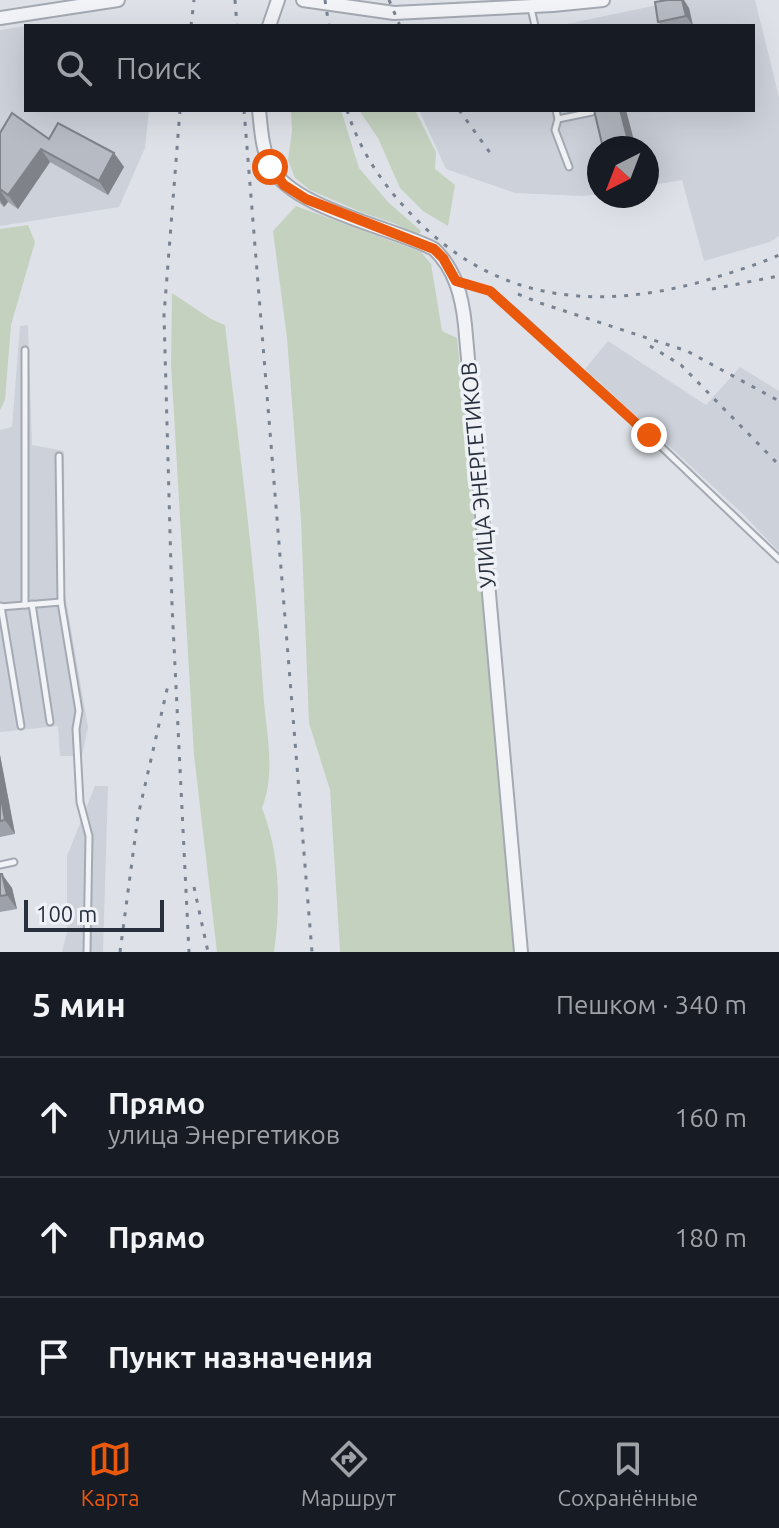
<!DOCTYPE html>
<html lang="ru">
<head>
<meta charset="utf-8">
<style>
  :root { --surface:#171b24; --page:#242831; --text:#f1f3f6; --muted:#9ea1a6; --line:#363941; --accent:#ea580c }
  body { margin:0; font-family:Ubuntu,sans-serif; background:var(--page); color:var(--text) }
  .compass { position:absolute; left:587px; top:136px; width:72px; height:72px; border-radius:50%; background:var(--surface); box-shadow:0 8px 32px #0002; rotate:222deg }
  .scale { position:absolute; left:24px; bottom:20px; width:140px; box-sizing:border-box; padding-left:8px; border:4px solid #28303e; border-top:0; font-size:22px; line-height:28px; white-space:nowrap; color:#28303e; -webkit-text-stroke:6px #eef1f5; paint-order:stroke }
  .stop { position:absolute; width:24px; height:24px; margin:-18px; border:6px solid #ea580c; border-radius:50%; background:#fff }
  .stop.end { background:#ea580c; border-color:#fff; box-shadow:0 2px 8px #0008 }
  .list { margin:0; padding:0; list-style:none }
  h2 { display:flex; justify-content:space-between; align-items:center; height:104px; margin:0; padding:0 32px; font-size:34px }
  h2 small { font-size:26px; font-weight:400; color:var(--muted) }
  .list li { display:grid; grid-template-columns:52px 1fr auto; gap:24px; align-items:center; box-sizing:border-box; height:120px; padding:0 32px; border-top:2px solid var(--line) }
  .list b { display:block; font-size:30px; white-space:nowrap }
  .list p { margin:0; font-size:26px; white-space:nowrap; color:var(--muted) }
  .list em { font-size:26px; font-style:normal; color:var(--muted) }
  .icon { flex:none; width:44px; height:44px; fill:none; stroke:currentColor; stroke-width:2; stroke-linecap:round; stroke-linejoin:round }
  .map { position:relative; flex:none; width:779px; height:952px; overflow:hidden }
  .search { position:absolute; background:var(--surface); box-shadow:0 8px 32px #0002; left:24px; right:24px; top:24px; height:88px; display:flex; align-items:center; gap:20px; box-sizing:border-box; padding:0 28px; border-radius:0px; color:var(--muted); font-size:30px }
  .sheet { height:464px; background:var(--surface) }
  nav { display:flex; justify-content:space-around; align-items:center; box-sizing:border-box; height:112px; border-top:2px solid var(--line); background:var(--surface); font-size:22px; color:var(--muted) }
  nav a { display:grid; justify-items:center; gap:4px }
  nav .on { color:var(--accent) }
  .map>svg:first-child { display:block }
  .built { fill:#ccd1da }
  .green { fill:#c4d1bf }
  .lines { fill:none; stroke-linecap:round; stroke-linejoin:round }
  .service-casing { stroke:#a4a9b2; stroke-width:9 }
  .tertiary-casing { stroke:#a4a9b2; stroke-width:16 }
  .service { stroke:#f1f3f6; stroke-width:5 }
  .tertiary { stroke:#f1f3f6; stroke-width:12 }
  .rail { stroke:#788291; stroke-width:3; stroke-dasharray:4 8; stroke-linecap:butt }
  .wall { fill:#9da1a9 }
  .shaded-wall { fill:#7f8389 }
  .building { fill:#b6bbc4; stroke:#7f8389; stroke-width:2 }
  .route { stroke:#ea580c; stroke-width:10 }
  .labels { text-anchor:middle; stroke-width:7; stroke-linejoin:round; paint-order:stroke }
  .street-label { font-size:22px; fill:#28303e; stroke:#eef1f5 }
</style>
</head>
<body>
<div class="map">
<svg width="779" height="952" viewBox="0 0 779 952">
  <rect width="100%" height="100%" fill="#dee2e8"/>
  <g class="built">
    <polygon points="681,0 755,0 779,97 779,236 770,242 704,261 682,180 647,186 647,148 599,148 599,194 583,196 515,193 446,169 419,110 753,110 753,26 557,26"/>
    <polygon points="26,26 26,110 149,110 145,148 119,207 0,226 0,30"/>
    <polygon points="28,325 32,445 64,451 65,595 88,727 82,756 60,756 58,726 0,732 0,430 12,427 20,326"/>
    <polygon points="608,341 706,405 740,367 779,391 779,552 744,515 585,369"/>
    <polygon points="95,786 108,786 103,952 62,952 67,932 67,856"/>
  </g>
  <g class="green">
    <polygon points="291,110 341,110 359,168 388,202 421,231 418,236 396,224 361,212 310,190 295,178 288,160 292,131"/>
    <polygon points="359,110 415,110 436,152 435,169 455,185 448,226 423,211 400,188 378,138"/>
    <polygon points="296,206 421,252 431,264 442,331 457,338 498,743 516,952 340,952 330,790 309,723 301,519 287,338 273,231"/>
    <polygon points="28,225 35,242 11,325 5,400 0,410 0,229"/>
    <path d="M 172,293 L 211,319 L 225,325 C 239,446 255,566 263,688 C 265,729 277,769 262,808 C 280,854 281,903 274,952 L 217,952 L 194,755 L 171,364 Z"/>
  </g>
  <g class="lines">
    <g class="service-casing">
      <g id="service">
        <polyline points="531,8 535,26"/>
        <polyline points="556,110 558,119 555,130 569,167"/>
        <polyline points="558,119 592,112"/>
        <polyline points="457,282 490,291 517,314 649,435 779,559"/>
        <polyline points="25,350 25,605"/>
        <polyline points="59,456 61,602 79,711 76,729 80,802 89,836 87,952"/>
        <polyline points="32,604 50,722"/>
        <polyline points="1,606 21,726"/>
        <polyline points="0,607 61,602"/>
        <polyline points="0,865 14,862"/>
      </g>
    </g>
    <g class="tertiary-casing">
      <g id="tertiary">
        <polyline points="303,0 394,13 553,5 603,0"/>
        <polyline points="0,18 118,0"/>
        <polyline points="269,26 278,0"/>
        <path d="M 259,110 C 261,128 262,149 270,165 C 290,208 391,227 434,249 C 455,269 462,296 465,325 L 521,952"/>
      </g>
    </g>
    <use href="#service" class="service"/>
    <use href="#tertiary" class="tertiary"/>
    <g class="rail">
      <polyline points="235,0 237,26"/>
      <polyline points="325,0 329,26"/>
      <polyline points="389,0 400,26"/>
      <polyline points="191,26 194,0"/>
      <polyline points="180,110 164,315 172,605 189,952"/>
      <polyline points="244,110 312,952"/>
      <path d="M 347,110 C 359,149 382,184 411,214 C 493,301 593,312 704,281 C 729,273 755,266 779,255"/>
      <polyline points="459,110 491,154"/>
      <polyline points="712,289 779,276"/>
      <polyline points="518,294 537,302 687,351 779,401"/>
      <polyline points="650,346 681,365 779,465"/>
      <polyline points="194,887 208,952"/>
      <polyline points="120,952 138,816 168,685"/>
    </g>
  </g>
  <g class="wall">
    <polygon points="689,8 693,26 662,26 658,22"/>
    <polygon points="0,133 49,139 114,153 124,167 108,195 50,162 18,209 8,202 4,207 0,203"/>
    <polygon points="0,755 15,834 0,837"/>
    <polygon points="0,874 12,888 17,909 0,912"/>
  </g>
  <g class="shaded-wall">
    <polygon points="682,0 684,0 689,8 693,26 686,16"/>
    <polygon points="620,110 626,110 636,148 630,148"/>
    <polygon points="41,149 50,162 18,209 8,195"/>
    <polygon points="114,153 124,167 108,195 99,181"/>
    <polygon points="0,190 8,202 4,207 0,200"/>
    <polygon points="0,755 15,834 5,820 0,793"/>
    <polygon points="2,874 12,888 17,909 7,895"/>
  </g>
  <g class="building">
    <polygon points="667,0 682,0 686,16 658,22 655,2"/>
    <polygon points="594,110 620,110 630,148 603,148"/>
    <polygon points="12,113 49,139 58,123 114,153 99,181 41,149 8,195 0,189 0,133"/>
    <polygon points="0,793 5,820 0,821"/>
    <polygon points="0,874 2,874 7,895 0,896"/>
  </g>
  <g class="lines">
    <polyline class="route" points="270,167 284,185 306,199 434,249 443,258 456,281 490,291 649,435"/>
  </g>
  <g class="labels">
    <g class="street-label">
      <text transform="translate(478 475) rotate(-95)" y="8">УЛИЦА ЭНЕРГЕТИКОВ</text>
    </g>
  </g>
</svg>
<svg class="compass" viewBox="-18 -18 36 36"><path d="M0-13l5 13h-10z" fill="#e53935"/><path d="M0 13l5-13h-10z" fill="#9ea1a6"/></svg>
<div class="scale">100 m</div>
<div class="stop" style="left:270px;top:167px"></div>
<div class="stop end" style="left:649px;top:435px"></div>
<div class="search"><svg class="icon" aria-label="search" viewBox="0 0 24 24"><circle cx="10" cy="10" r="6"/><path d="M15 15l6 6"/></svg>Поиск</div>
</div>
<section class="sheet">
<h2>5 мин<small>Пешком · 340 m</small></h2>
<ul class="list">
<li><svg class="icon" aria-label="ahead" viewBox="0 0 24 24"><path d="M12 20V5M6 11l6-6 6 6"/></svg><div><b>Прямо</b><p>улица Энергетиков</p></div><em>160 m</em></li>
<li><svg class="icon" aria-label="ahead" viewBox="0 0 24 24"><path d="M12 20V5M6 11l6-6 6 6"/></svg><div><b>Прямо</b></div><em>180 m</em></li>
<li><svg class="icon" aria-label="arrive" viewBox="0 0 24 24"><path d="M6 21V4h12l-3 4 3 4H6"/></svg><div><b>Пункт назначения</b></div></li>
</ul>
</section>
<nav>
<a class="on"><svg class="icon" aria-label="map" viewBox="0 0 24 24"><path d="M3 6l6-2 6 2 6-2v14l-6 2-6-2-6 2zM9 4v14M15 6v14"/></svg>Карта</a>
<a><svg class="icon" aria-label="directions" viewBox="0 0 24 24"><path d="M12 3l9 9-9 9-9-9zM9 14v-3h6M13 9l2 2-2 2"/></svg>Маршрут</a>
<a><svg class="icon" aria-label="saved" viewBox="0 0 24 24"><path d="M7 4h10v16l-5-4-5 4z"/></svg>Сохранённые</a>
</nav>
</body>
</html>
